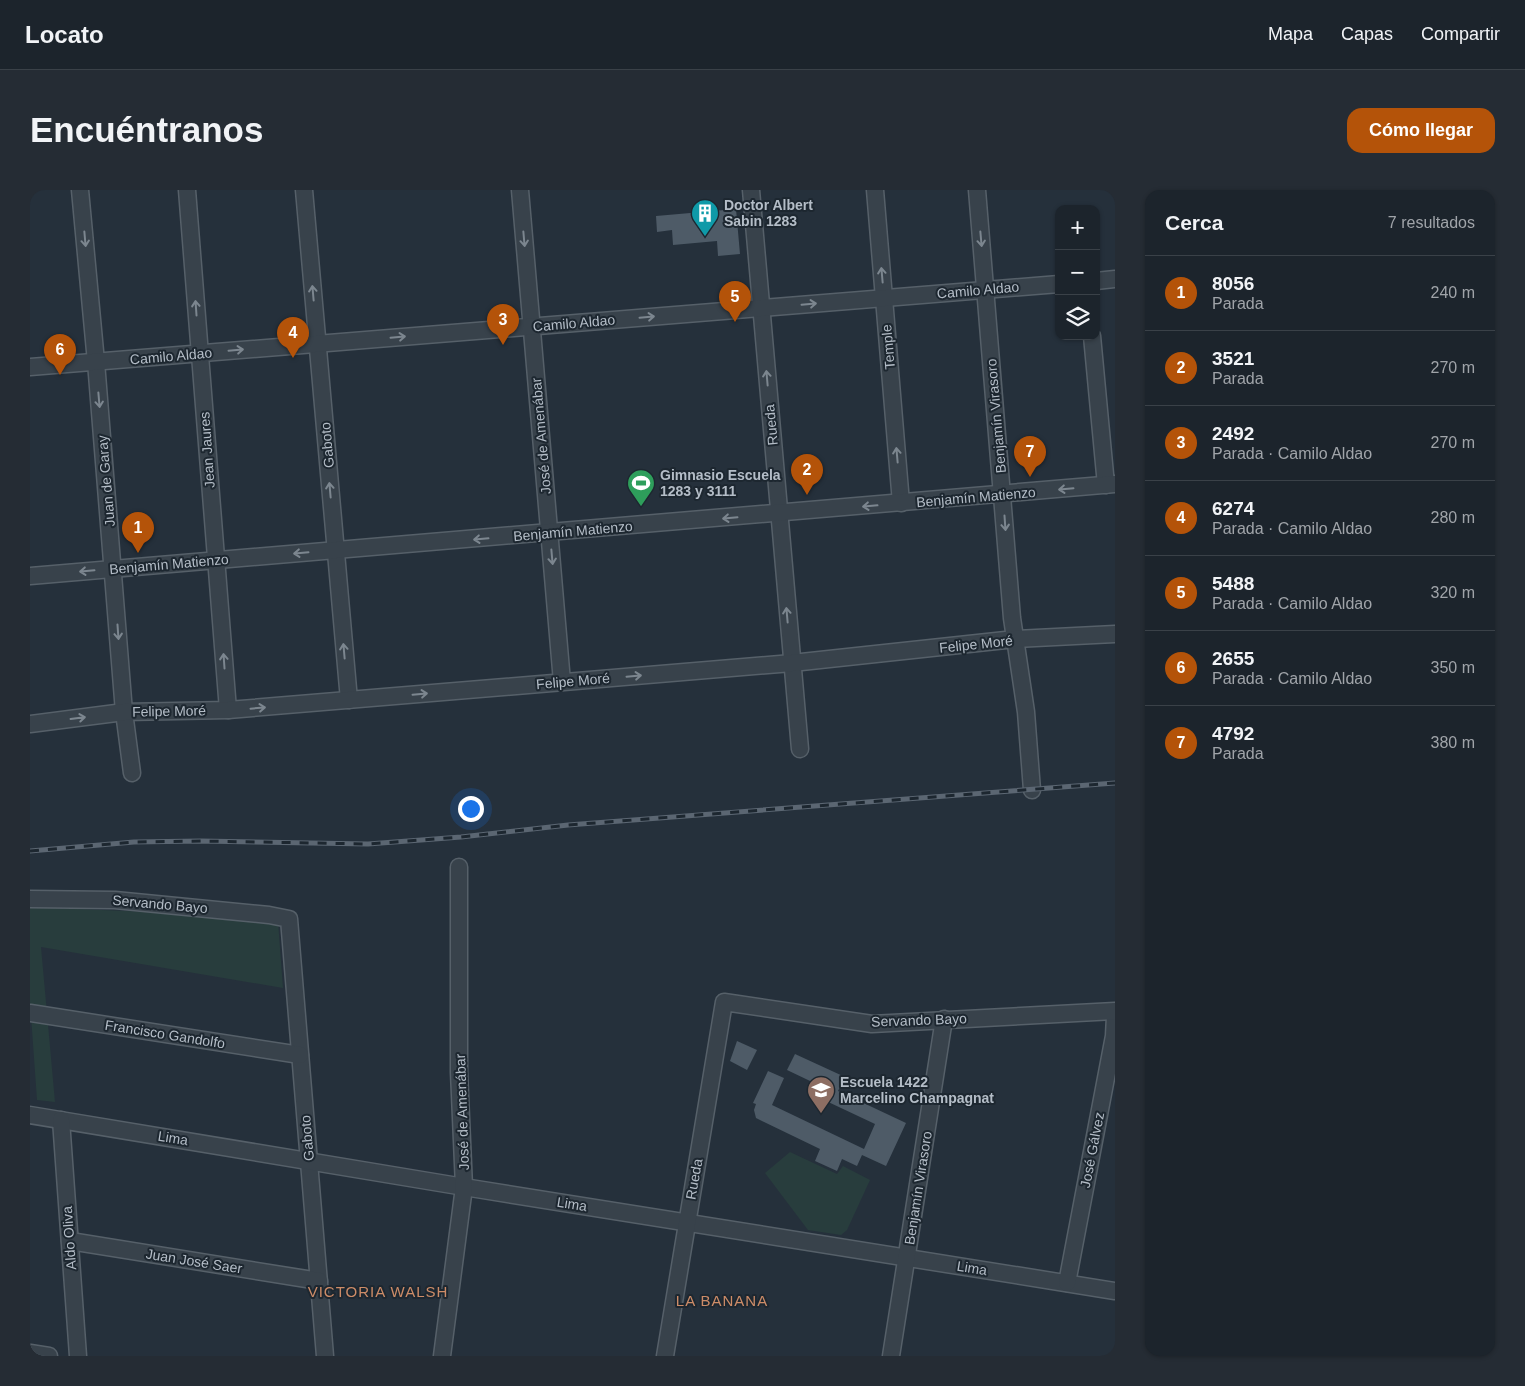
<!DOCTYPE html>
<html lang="es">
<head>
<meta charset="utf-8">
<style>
  :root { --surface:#1c242c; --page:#252c34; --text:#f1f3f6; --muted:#a0a4a9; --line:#3a4148; --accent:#b45309 }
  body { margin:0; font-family:Arial,sans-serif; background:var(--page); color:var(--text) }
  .controls { position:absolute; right:15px; top:15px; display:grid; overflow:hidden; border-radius:10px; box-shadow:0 1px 4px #0004 }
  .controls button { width:45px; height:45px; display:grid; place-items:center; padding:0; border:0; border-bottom:1px solid var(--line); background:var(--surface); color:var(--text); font:25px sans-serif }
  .you { position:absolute; left:440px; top:618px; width:18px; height:18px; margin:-12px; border:4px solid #fff; border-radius:50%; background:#1a73e8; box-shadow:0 0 0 8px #1a73e833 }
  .badge { display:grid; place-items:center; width:32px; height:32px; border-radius:50%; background:var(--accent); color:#fff; font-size:16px; font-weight:700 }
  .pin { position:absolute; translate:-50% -41px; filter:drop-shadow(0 1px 2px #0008) }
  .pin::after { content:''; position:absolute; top:26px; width:18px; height:15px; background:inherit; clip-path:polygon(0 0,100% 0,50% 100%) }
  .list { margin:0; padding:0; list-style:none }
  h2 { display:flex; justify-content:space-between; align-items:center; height:65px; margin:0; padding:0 20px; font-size:21px }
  h2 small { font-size:16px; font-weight:400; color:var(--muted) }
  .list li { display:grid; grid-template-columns:32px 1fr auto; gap:15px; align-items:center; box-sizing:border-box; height:75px; padding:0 20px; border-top:1px solid var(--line) }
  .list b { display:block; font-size:19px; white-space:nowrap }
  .list p { margin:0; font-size:16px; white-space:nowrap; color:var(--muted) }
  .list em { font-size:16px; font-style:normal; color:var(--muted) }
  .icon { flex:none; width:28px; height:28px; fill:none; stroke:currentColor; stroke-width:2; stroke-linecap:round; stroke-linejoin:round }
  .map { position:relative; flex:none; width:1085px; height:1166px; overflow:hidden; border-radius:15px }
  header { display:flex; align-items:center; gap:30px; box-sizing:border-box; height:70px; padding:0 25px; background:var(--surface); border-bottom:1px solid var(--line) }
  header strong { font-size:24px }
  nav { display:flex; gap:28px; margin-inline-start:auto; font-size:18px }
  .intro { display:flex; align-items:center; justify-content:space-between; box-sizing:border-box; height:120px; padding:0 30px }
  h1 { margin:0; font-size:35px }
  .button { padding:12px 22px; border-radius:15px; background:var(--accent); color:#fff; font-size:18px; font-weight:700 }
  main { display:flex; gap:30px; padding:0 30px }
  aside { flex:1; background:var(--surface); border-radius:15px; box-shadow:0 1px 4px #0004 }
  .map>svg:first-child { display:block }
  .green { fill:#283d3d }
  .building { fill:#4e5b67 }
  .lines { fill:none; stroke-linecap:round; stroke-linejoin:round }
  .minor-casing { stroke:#566069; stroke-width:19 }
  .minor { stroke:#38424b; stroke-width:16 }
  .rail-casing { stroke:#5b6672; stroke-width:5 }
  .rail { stroke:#1d2730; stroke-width:3; stroke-dasharray:9; stroke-linecap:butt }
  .oneway { stroke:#7c868f }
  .labels { text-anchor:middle; stroke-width:4; stroke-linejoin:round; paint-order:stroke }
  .poi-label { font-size:14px; font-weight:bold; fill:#b4bdc7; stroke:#1d2730; text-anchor:start }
  .street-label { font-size:14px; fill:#b4bdc7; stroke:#1d2730 }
  .neighbourhood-label { font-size:15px; letter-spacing:1px; fill:#cd8c68; stroke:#1d2730 }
</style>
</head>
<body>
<header>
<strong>Locato</strong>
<nav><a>Mapa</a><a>Capas</a><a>Compartir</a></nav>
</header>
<div class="intro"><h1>Encuéntranos</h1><a class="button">Cómo llegar</a></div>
<main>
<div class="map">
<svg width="1085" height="1166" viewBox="0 0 1085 1166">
  <rect width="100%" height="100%" fill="#25303b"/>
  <g class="green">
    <polygon points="0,717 144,723 248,731 253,798 11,757 25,912 7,910 0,812"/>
    <polygon points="760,962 807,984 813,976 840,990 817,1040 811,1045 778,1040 735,983"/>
  </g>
  <g class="building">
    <polygon points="706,19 710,64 688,66 687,51 643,55 642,40 627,42 626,26"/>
    <polygon points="707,851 727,860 717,880 700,871"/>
    <polygon points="765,864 815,887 808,901 876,933 856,976 832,965 827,976 812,969 807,981 785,971 790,959 726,928 724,920 726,914 723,913 738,881 754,888 742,915 834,959 845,934 794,910 799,900 757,880"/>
  </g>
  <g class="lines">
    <g class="minor-casing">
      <g id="minor">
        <polyline points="50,0 66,172 94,522 102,583"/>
        <polyline points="157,0 198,520"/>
        <polyline points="274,0 319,510"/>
        <polyline points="490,0 532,492"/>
        <polyline points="721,0 770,559"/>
        <polyline points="845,0 871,313"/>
        <polyline points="947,0 982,428 996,522 1002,600"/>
        <polyline points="1066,91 1085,89"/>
        <polyline points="1062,146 1076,295"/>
        <polyline points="0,177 1029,94"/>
        <polyline points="0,386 1085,294"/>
        <polyline points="0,534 94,522 198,520 762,473 985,449 1085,444"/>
        <polyline points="0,709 85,710 239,725 259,729 295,1166"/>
        <polyline points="0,823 270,865"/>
        <polyline points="0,925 434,997 1085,1101"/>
        <polyline points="31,930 48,1166"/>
        <polyline points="40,1051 289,1091"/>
        <polyline points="1037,1093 1084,846 1085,826"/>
        <polyline points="0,1163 19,1166"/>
        <polyline points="412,1166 434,997 429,882 429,677"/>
        <polyline points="635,1166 694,812 842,834 1085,821"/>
        <polyline points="861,1166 914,829"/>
      </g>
    </g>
    <use href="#minor" class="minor"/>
    <g class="rail-casing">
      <polyline id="rail" points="0,661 104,652 171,651 338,654 431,647 538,635 1085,593"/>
    </g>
    <use href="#rail" class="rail"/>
  </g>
  <defs><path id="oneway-shaft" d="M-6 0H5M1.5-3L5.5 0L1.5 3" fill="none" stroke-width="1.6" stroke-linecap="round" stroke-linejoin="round" transform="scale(1.25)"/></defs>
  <g class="oneway">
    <use href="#oneway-shaft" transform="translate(55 49) rotate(85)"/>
    <use href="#oneway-shaft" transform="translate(494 49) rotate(85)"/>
    <use href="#oneway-shaft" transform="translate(951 49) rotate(85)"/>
    <use href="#oneway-shaft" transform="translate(852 85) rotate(-95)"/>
    <use href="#oneway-shaft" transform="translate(283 103) rotate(-95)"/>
    <use href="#oneway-shaft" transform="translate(779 114) rotate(-5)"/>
    <use href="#oneway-shaft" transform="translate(166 118) rotate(-94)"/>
    <use href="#oneway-shaft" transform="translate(617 127) rotate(-5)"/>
    <use href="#oneway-shaft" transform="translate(368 147) rotate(-5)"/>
    <use href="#oneway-shaft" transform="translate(206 160) rotate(-5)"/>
    <use href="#oneway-shaft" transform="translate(737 188) rotate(-95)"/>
    <use href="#oneway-shaft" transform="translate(69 210) rotate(85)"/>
    <use href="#oneway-shaft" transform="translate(867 265) rotate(-95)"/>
    <use href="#oneway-shaft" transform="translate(1036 299) rotate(175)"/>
    <use href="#oneway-shaft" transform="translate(300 300) rotate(-95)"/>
    <use href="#oneway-shaft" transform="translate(840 316) rotate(175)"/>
    <use href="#oneway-shaft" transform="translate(700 328) rotate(175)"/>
    <use href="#oneway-shaft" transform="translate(975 333) rotate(86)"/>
    <use href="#oneway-shaft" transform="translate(451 349) rotate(175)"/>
    <use href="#oneway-shaft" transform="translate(271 363) rotate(175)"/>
    <use href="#oneway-shaft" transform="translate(522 367) rotate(85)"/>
    <use href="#oneway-shaft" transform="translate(57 381) rotate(175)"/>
    <use href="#oneway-shaft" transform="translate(757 425) rotate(-95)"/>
    <use href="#oneway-shaft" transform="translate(88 442) rotate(86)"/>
    <use href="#oneway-shaft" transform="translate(314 461) rotate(-95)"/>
    <use href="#oneway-shaft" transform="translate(194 471) rotate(-94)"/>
    <use href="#oneway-shaft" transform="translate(604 486) rotate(-5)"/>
    <use href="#oneway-shaft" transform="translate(390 504) rotate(-5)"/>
    <use href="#oneway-shaft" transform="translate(228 518) rotate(-5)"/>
    <use href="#oneway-shaft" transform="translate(48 528) rotate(-7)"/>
  </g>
  <defs>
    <g id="building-pin" transform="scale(1.4375)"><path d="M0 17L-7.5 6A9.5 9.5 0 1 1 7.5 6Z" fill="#0f9aa8" stroke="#1d2730"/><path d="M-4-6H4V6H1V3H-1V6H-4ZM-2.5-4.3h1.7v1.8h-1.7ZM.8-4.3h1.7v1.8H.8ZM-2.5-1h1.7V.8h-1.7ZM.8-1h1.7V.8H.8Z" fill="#fff"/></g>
    <g id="stadium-pin" transform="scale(1.4375)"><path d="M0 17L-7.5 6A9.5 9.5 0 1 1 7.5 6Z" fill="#2e9e5b" stroke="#1d2730"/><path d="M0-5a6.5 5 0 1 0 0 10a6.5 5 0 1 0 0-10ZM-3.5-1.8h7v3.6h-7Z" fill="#fff"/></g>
    <g id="school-pin" transform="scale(1.4375)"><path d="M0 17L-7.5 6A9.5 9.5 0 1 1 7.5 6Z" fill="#8d6e63" stroke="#1d2730"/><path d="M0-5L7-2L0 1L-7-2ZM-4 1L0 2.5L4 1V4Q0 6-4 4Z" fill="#fff"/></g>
  </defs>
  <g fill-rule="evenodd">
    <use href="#building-pin" x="675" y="23"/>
    <use href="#stadium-pin" x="611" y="293"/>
    <use href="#school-pin" x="791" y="900"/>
  </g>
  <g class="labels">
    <g class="poi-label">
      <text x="694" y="20">Doctor Albert<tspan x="694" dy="16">Sabin 1283</tspan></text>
      <text x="630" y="290">Gimnasio Escuela<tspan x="630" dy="16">1283 y 3111</tspan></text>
      <text x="810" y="897">Escuela 1422<tspan x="810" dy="16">Marcelino Champagnat</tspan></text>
    </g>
    <g class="street-label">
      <text transform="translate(948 100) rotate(-5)" y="5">Camilo Aldao</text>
      <text transform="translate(544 133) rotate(-5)" y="5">Camilo Aldao</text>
      <text transform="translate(858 157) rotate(-95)" y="5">Temple</text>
      <text transform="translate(141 166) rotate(-5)" y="5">Camilo Aldao</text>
      <text transform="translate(966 226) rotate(-95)" y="5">Benjamín Virasoro</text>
      <text transform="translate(741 235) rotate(-95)" y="5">Rueda</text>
      <text transform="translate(511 246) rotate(-95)" y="5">José de Amenábar</text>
      <text transform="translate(297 255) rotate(-95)" y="5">Gaboto</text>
      <text transform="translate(177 260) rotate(-94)" y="5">Jean Jaures</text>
      <text transform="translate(76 291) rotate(-95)" y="5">Juan de Garay</text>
      <text transform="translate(946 307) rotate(-5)" y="5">Benjamín Matienzo</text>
      <text transform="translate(543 341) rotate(-5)" y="5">Benjamín Matienzo</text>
      <text transform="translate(139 374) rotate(-5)" y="5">Benjamín Matienzo</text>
      <text transform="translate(946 454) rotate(-6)" y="5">Felipe Moré</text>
      <text transform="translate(543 491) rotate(-5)" y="5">Felipe Moré</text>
      <text transform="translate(139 521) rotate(-1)" y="5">Felipe Moré</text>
      <text transform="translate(130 714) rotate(5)" y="5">Servando Bayo</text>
      <text transform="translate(889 830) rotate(-2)" y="5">Servando Bayo</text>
      <text transform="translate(135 844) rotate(9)" y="5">Francisco Gandolfo</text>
      <text transform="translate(432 922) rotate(-92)" y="5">José de Amenábar</text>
      <text transform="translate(143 948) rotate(9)" y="5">Lima</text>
      <text transform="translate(277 948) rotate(-95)" y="5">Gaboto</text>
      <text transform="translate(1062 960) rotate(-79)" y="5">José Gálvez</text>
      <text transform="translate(664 989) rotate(-80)" y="5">Rueda</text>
      <text transform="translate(888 998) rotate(-81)" y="5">Benjamín Virasoro</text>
      <text transform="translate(542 1014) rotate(9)" y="5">Lima</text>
      <text transform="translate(39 1048) rotate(-94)" y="5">Aldo Oliva</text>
      <text transform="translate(164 1071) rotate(9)" y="5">Juan José Saer</text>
      <text transform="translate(942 1078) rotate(9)" y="5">Lima</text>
    </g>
    <g class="neighbourhood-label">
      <text x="348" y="1107">VICTORIA WALSH</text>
      <text x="692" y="1116">LA BANANA</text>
    </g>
  </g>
</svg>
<div class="controls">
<button>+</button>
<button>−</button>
<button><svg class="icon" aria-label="layers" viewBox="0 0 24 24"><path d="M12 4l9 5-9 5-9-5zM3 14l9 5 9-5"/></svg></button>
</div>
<div class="you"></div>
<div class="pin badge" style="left:108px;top:363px">1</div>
<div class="pin badge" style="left:777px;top:305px">2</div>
<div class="pin badge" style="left:473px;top:155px">3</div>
<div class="pin badge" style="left:263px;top:168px">4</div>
<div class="pin badge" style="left:705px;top:132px">5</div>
<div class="pin badge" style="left:30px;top:185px">6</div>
<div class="pin badge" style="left:1000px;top:287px">7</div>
</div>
<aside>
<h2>Cerca<small>7 resultados</small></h2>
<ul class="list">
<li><span class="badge">1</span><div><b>8056</b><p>Parada</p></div><em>240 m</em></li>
<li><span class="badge">2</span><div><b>3521</b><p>Parada</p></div><em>270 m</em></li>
<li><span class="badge">3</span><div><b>2492</b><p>Parada · Camilo Aldao</p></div><em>270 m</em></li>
<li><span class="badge">4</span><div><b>6274</b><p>Parada · Camilo Aldao</p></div><em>280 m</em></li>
<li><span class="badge">5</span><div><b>5488</b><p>Parada · Camilo Aldao</p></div><em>320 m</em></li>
<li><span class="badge">6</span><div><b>2655</b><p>Parada · Camilo Aldao</p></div><em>350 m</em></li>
<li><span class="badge">7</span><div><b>4792</b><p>Parada</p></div><em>380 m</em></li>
</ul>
</aside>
</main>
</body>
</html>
